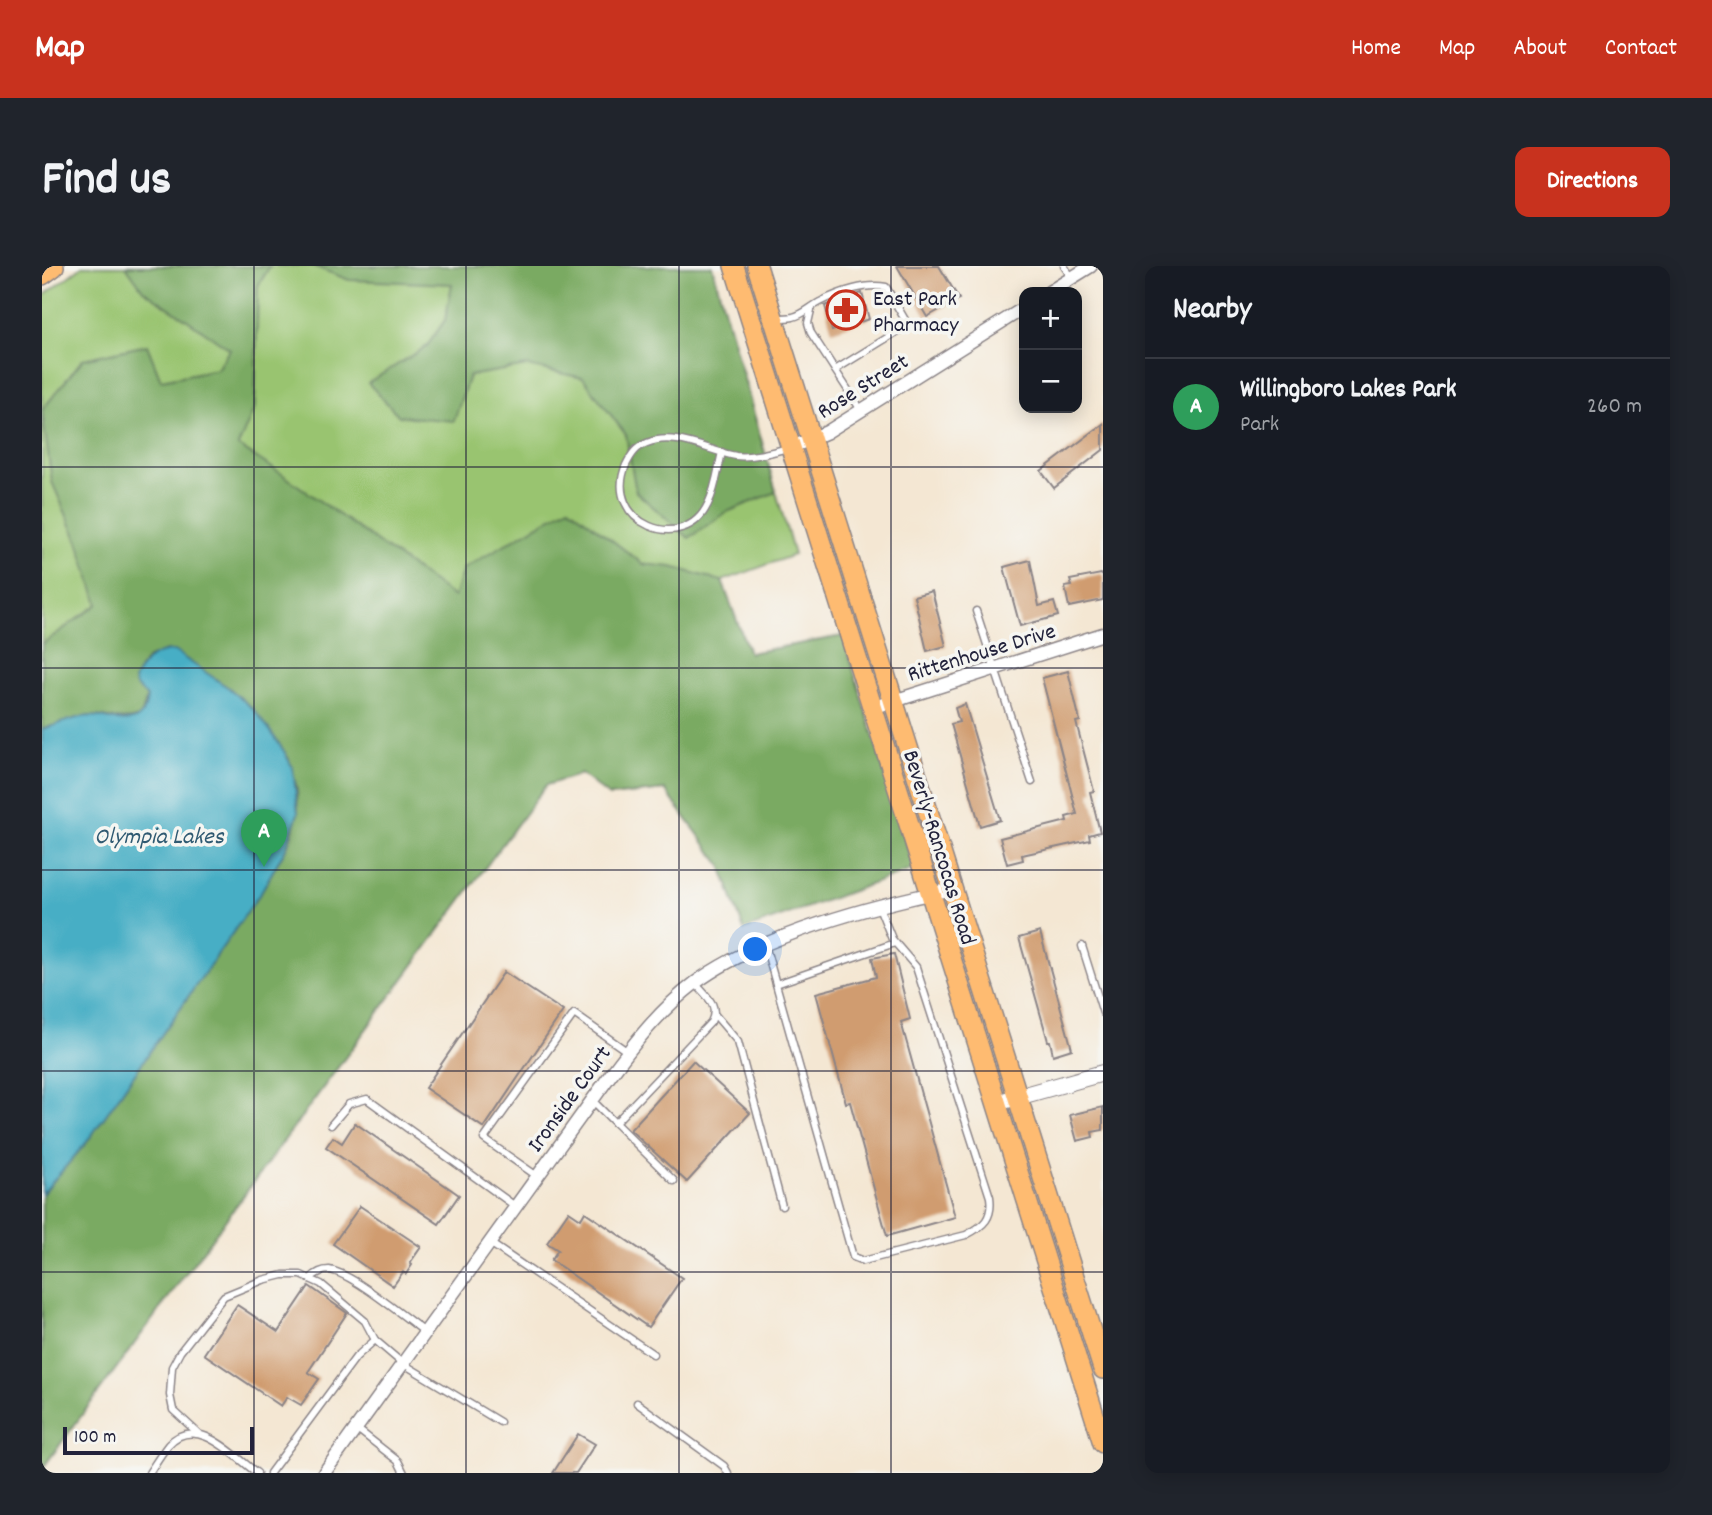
<!DOCTYPE html>
<html lang="en">
<head>
<meta charset="utf-8">
<style>
  :root { --surface:#171b24; --page:#20242c; --text:#f1f3f6; --muted:#9ea1a6; --line:#363941; --accent:#c8321e }
  body { margin:0; font-family:Dekko,sans-serif; background:var(--page); color:var(--text) }
  .controls { position:absolute; right:21px; top:21px; display:grid; overflow:hidden; border-radius:14px; box-shadow:0 4px 18px #0003 }
  .controls button { width:63px; height:63px; display:grid; place-items:center; padding:0; border:0; border-bottom:2px solid var(--line); background:var(--surface); color:var(--text); font:35px sans-serif }
  .scale { position:absolute; left:21px; bottom:18px; width:191px; box-sizing:border-box; padding-left:7px; border:4px solid #22223b; border-top:0; font-size:19px; line-height:24px; white-space:nowrap; color:#22223b; -webkit-text-stroke:5px #f6f6f2; paint-order:stroke }
  .you { position:absolute; left:714px; top:684px; width:24px; height:24px; margin:-18px; border:5px solid #fff; border-radius:50%; background:#1a73e8; box-shadow:0 0 0 10px #1a73e833 }
  .badge { display:grid; place-items:center; width:46px; height:46px; border-radius:50%; background:var(--accent); color:#fff; font-size:23px; font-weight:700 }
  .pin { position:absolute; translate:-50% -58px; filter:drop-shadow(0 2px 4px #0008) }
  .pin::after { content:''; position:absolute; top:37px; width:24px; height:21px; background:inherit; clip-path:polygon(0 0,100% 0,50% 100%) }
  .list { margin:0; padding:0; list-style:none }
  h2 { display:flex; justify-content:space-between; align-items:center; height:91px; margin:0; padding:0 28px; font-size:30px }
  h2 small { font-size:23px; font-weight:400; color:var(--muted) }
  .list li { display:grid; grid-template-columns:46px 1fr auto; gap:21px; align-items:center; box-sizing:border-box; height:98px; padding:0 28px; border-top:2px solid var(--line) }
  .list b { display:block; font-size:26px; white-space:nowrap }
  .list p { margin:0; font-size:23px; white-space:nowrap; color:var(--muted) }
  .list em { font-size:23px; font-style:normal; color:var(--muted) }
  .map { position:relative; flex:none; width:1061px; height:1207px; overflow:hidden; border-radius:14px }
  header { display:flex; align-items:center; gap:42px; box-sizing:border-box; height:98px; padding:0 35px; background:var(--accent); color:#fff }
  header strong { font-size:33px }
  nav { display:flex; gap:38px; margin-inline-start:auto; font-size:24px }
  .intro { display:flex; align-items:center; justify-content:space-between; box-sizing:border-box; height:168px; padding:0 42px }
  h1 { margin:0; font-size:49px }
  .button { padding:18px 32px; border-radius:14px; background:var(--accent); color:#fff; font-size:24px; font-weight:700 }
  main { display:flex; gap:42px; padding:0 42px }
  aside { flex:1; background:var(--surface); border-radius:14px; box-shadow:0 4px 18px #0003 }
  .map>svg:first-child { display:block }
  .green { fill:#99c470; stroke:#5e7356; stroke-width:2 }
  .forest { fill:#7aaa62; stroke:#4e664e; stroke-width:2 }
  .water { fill:#46aec5; stroke:#346880; stroke-width:2 }
  .building { fill:#d09c6f }
  .lines { fill:none; stroke-linecap:round; stroke-linejoin:round }
  .service-casing { stroke:#8b8487; stroke-width:9 }
  .minor-casing { stroke:#8b8487; stroke-width:15 }
  .tertiary-casing { stroke:#8b8487; stroke-width:18 }
  .primary-casing { stroke:#8b8487; stroke-width:22 }
  .trunk-casing { stroke:#8b8487; stroke-width:24 }
  .service { stroke:#fff; stroke-width:6 }
  .minor { stroke:#fff; stroke-width:12 }
  .tertiary { stroke:#fff; stroke-width:16 }
  .primary { stroke:#febb71; stroke-width:19 }
  .trunk { stroke:#febb71; stroke-width:21 }
  .grid { fill:none; stroke:#22223b; stroke-width:2; stroke-opacity:0.55 }
  .labels { text-anchor:middle; stroke-width:7; stroke-linejoin:round; paint-order:stroke }
  .poi-label { font-size:23px; fill:#22223b; stroke:#f6f6f2; text-anchor:start }
  .street-label { font-size:23px; fill:#22223b; stroke:#f6f6f2 }
  .water-label { font-size:24px; font-style:italic; fill:#305a72; stroke:#f6f6f2 }
</style>
</head>
<body>
<header>
<strong>Map</strong>
<nav><a>Home</a><a>Map</a><a>About</a><a>Contact</a></nav>
</header>
<div class="intro"><h1>Find us</h1><a class="button">Directions</a></div>
<main>
<div class="map">
<svg width="1061" height="1207" viewBox="0 0 1061 1207">
  <rect width="100%" height="100%" fill="#f6f6f2"/>
  <filter id="ink" filterUnits="userSpaceOnUse"><feTurbulence type="fractalNoise" baseFrequency=".0143" numOctaves="2"/><feDisplacementMap in="SourceGraphic" scale="14" xChannelSelector="R" yChannelSelector="G"/><feConvolveMatrix kernelMatrix="1 2 1 2 8 2 1 2 1" color-interpolation-filters="sRGB"/></filter>
  <filter id="wash" filterUnits="userSpaceOnUse"><feTurbulence type="fractalNoise" baseFrequency=".00686" numOctaves="4" result="noise"/><feDisplacementMap in="SourceGraphic" scale="28" xChannelSelector="R" yChannelSelector="G"/><feGaussianBlur stdDeviation="1.57" result="paint"/><feColorMatrix in="noise" values="0 0 0 0 0 0 0 0 0 0 0 0 0 0 0 0 0 1.4 0 .05"/><feComposite in="paint" operator="in"/></filter>
  <g filter="url(#wash)">
    <rect width="100%" height="100%" fill="#f4e7d3"/>
    <polygon class="green" points="40,0 670,0 752,289 680,315 707,387 801,370 702,664 679,599 623,524 567,530 539,508 504,519 0,1203 0,31"/>
    <g class="forest">
      <path d="M 84,0 L 228,0 L 216,20 L 213,141 L 196,180 L 240,208 L 412,331 L 421,303 L 527,241 L 601,298 L 630,301 L 680,315 L 707,387 L 801,370 L 872,603 L 702,664 L 679,599 L 623,524 L 567,530 L 539,508 L 504,519 L 0,1203 L 0,928 L 45,876 L 219,626 L 245,580 L 256,547 L 255,523 L 247,493 L 211,443 L 187,422 L 124,385 L 106,392 L 98,402 L 105,431 L 99,450 C 83,458 66,450 49,450 C 31,451 17,459 0,463 L 0,378 L 56,338 L 36,275 L 10,216 L 0,144 L 41,93 L 105,79 L 119,114 L 175,103 L 188,83 L 101,24 Z"/>
      <polygon points="271,0 670,0 734,226 685,246 647,272 594,226 584,169 541,112 485,100 427,110 412,155 357,150 326,117 385,80 403,54 410,18 307,14"/>
    </g>
    <path class="water" d="M 132,385 L 187,422 L 211,443 L 227,463 L 242,485 L 251,502 L 256,547 L 245,580 L 219,626 L 45,876 L 0,928 L 0,463 C 17,459 30,451 48,450 C 63,450 83,460 97,451 C 103,447 104,438 105,431 L 94,420 L 92,414 C 101,396 110,385 132,385 Z"/>
    <g id="blocks">
      <g class="building">
        <polygon points="855,0 897,0 917,33 885,51"/>
        <polygon points="820,27 827,53 790,65 783,40"/>
        <polygon points="1061,158 1061,184 1012,222 999,205"/>
        <polygon points="988,294 997,340 1012,336 1016,350 978,360 962,301"/>
        <polygon points="1059,308 1061,310 1061,334 1027,341 1023,321 1030,320 1028,314"/>
        <polygon points="890,325 904,380 885,385 872,330"/>
        <polygon points="1026,405 1038,455 1034,456 1052,525 1048,526 1058,566 1047,569 1048,574 980,589 981,594 965,598 958,572 1025,555 1024,551 1035,548 1000,412"/>
        <polygon points="923,438 958,554 938,560 909,458 917,456 913,442"/>
        <polygon points="998,666 1030,783 1011,789 1008,775 1006,775 977,672"/>
        <polygon points="852,688 868,753 859,756 913,951 845,970 808,836 804,837 774,727 834,711 830,692"/>
        <polygon points="462,706 521,745 442,862 383,822"/>
        <polygon points="651,795 708,847 645,916 588,864"/>
        <polygon points="1061,841 1061,864 1050,866 1051,871 1035,875 1028,849"/>
        <polygon points="313,857 417,929 397,958 284,881 291,871 300,877"/>
        <polygon points="318,940 379,981 368,997 370,999 364,1008 361,1006 351,1020 291,978"/>
        <polygon points="527,945 539,953 543,946 640,1012 606,1061 509,994 516,984 505,977"/>
        <polygon points="267,1020 305,1047 266,1106 277,1113 259,1139 245,1131 239,1140 162,1088 195,1039 236,1066"/>
        <polygon points="536,1168 553,1178 534,1207 511,1207"/>
      </g>
    </g>
  </g>
  <g filter="url(#ink)">
    <use href="#blocks" fill-opacity="0" stroke="#8b8487" stroke-width="2"/>
    <g class="lines">
      <g class="service-casing">
        <g id="service">
          <polyline points="1022,0 1030,12"/>
          <polyline points="769,44 766,57 769,67 819,144"/>
          <path d="M 734,52 C 740,52 746,52 751,51 C 763,48 769,40 780,35 C 798,26 824,17 844,21 L 866,59 L 793,104"/>
          <path d="M 680,186 C 676,203 674,222 666,238 C 642,290 560,257 584,199 C 589,189 594,181 605,177 C 633,165 666,185 694,190 C 710,192 731,186 746,182"/>
          <polyline points="934,345 990,516"/>
          <path d="M 723,679 L 811,991 L 821,995 L 924,969 C 942,960 951,952 948,931 L 874,701 L 850,673 L 837,641"/>
          <polyline points="1040,680 1061,747"/>
          <polyline points="734,718 853,677"/>
          <polyline points="673,749 696,776 740,940"/>
          <path d="M 550,834 L 573,857 L 669,756 C 678,739 664,730 653,717"/>
          <polyline points="573,857 632,915"/>
          <polyline points="289,859 307,838 325,833 473,940"/>
          <polyline points="495,910 442,873 532,748 586,786"/>
          <polyline points="448,977 611,1088"/>
          <path d="M 268,1013 C 273,1008 279,1004 287,1004 C 310,1007 362,1051 383,1066"/>
          <polyline points="595,1137 682,1200 686,1207"/>
          <polyline points="314,1162 356,1195 362,1207"/>
          <polyline points="156,1167 131,1144 128,1129 130,1101 138,1086 182,1030 221,1014 241,1009 259,1009 279,1018 323,1055 333,1074 360,1097 458,1156"/>
          <path d="M 107,1207 C 113,1198 119,1188 126,1179 C 154,1147 192,1190 215,1207"/>
          <polyline points="228,1207 314,1091 333,1074"/>
        </g>
      </g>
      <g class="minor-casing">
        <g id="minor">
          <polyline points="1007,26 1049,0"/>
          <polyline points="748,182 785,166 982,42"/>
          <polyline points="830,442 1061,368"/>
          <path d="M 282,1207 L 567,811 C 592,777 619,743 653,717 C 718,669 832,639 911,623"/>
        </g>
      </g>
      <g class="tertiary-casing">
        <polyline id="tertiary" points="954,837 1061,807"/>
      </g>
      <g class="primary-casing">
        <g id="primary">
          <polyline points="692,0 1061,1177"/>
          <polyline points="715,0 1061,1103"/>
        </g>
      </g>
      <g class="trunk-casing">
        <polyline id="trunk" points="0,8 11,0"/>
      </g>
      <use href="#service" class="service"/>
      <use href="#minor" class="minor"/>
      <use href="#tertiary" class="tertiary"/>
      <use href="#primary" class="primary"/>
      <use href="#trunk" class="trunk"/>
    </g>
  </g>
  <path class="grid" d="M 212,0 L 212,1207M 424,0 L 424,1207M 637,0 L 637,1207M 849,0 L 849,1207M 0,201 L 1061,201M 0,402 L 1061,402M 0,604 L 1061,604M 0,805 L 1061,805M 0,1006 L 1061,1006"/>
  <defs>
    <g id="pharmacy-ring" transform="scale(2.0125)"><circle r="9.5" fill="#f6f6f2" stroke="#c8321e" stroke-width="1.5"/><path d="M-2-6h4v4h4v4h-4v4h-4v-4h-4v-4h4Z" fill="#c8321e"/></g>
  </defs>
  <g fill-rule="evenodd">
    <use href="#pharmacy-ring" x="804" y="44"/>
  </g>
  <g class="labels">
    <g class="poi-label">
      <text x="831" y="39">East Park<tspan x="831" dy="26">Pharmacy</tspan></text>
    </g>
    <g class="street-label">
      <text transform="translate(820 119) rotate(-32)" y="8">Rose Street</text>
      <text transform="translate(939 385) rotate(-17)" y="8">Rittenhouse Drive</text>
      <text transform="translate(899 581) rotate(73)" y="8">Beverly-Rancocas Road</text>
      <text transform="translate(526 832) rotate(-54)" y="8">Ironside Court</text>
    </g>
    <g class="water-label">
      <text x="117" y="577">Olympia Lakes</text>
    </g>
  </g>
</svg>
<div class="controls">
<button>+</button>
<button>−</button>
</div>
<div class="scale">100 m</div>
<div class="you"></div>
<div class="pin badge" style="left:222px;top:601px;background:#2e9e5b">A</div>
</div>
<aside>
<h2>Nearby<small></small></h2>
<ul class="list">
<li><span class="badge" style="background:#2e9e5b">A</span><div><b>Willingboro Lakes Park</b><p>Park</p></div><em>260 m</em></li>
</ul>
</aside>
</main>
</body>
</html>
